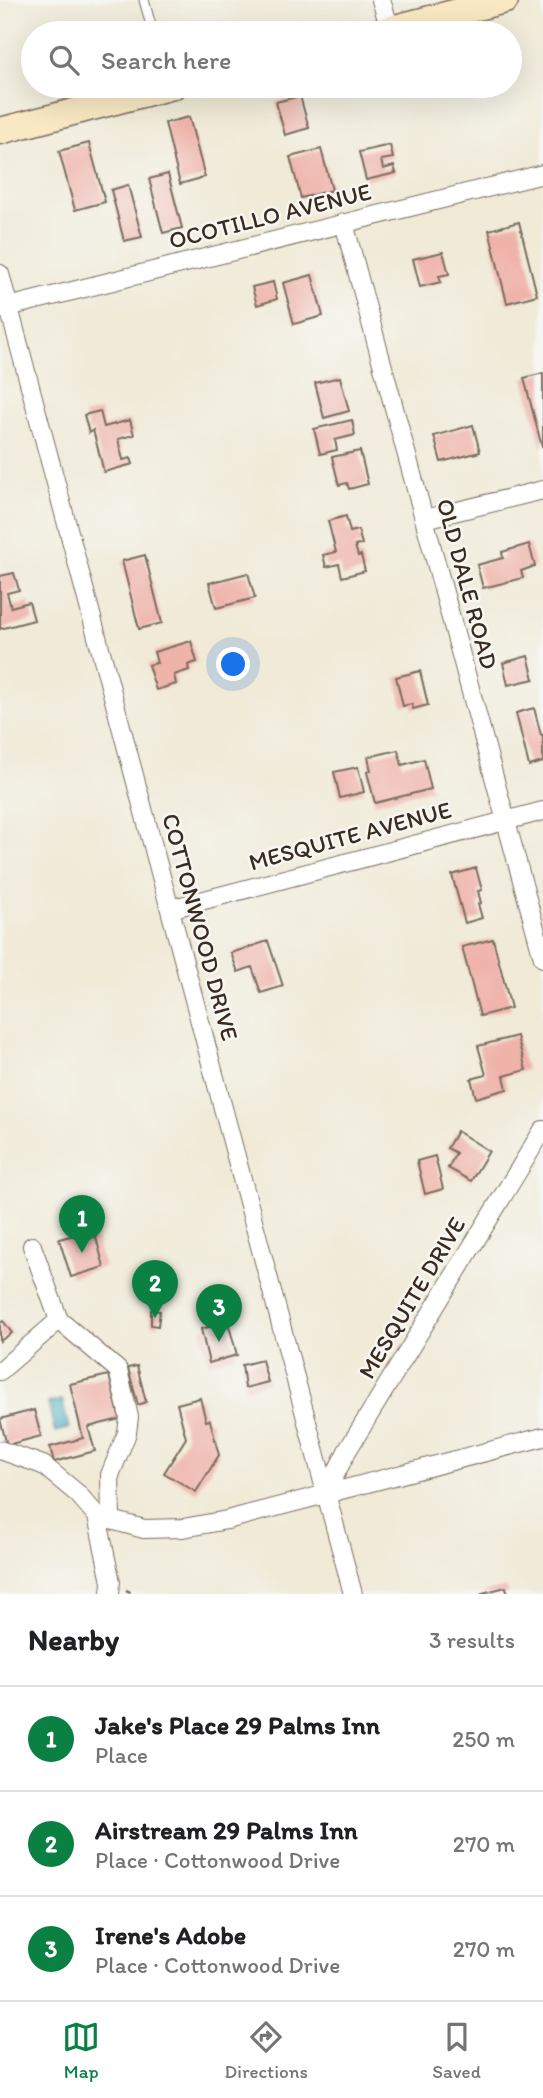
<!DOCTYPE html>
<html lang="en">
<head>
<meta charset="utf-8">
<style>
  :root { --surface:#fff; --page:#f2f2f2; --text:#202124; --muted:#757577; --line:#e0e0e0; --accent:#0b8043 }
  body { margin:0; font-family:Itim,sans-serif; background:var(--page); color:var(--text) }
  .you { position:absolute; left:234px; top:665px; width:24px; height:24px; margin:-18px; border:5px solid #fff; border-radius:50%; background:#1a73e8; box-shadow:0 0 0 10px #1a73e833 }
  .badge { display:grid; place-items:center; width:46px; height:46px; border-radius:50%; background:var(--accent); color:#fff; font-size:23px; font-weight:700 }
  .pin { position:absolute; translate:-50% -58px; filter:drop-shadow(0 2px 4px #0008) }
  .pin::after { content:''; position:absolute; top:37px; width:24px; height:21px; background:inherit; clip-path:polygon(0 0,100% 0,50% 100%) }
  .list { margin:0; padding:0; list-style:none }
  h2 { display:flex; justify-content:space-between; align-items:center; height:91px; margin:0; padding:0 28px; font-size:30px }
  h2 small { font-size:23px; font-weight:400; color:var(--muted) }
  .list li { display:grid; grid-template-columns:46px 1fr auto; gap:21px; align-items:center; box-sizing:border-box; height:105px; padding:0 28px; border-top:2px solid var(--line) }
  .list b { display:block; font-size:26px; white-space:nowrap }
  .list p { margin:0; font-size:23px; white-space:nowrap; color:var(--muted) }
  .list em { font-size:23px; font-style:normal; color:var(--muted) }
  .icon { flex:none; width:38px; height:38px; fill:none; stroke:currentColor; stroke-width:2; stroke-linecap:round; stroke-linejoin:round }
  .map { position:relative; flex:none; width:543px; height:1594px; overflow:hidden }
  .search { position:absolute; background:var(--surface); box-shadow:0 7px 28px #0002; left:21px; right:21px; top:21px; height:77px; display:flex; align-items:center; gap:18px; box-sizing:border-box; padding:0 24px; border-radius:38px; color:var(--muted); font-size:26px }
  .sheet { height:406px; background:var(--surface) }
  nav { display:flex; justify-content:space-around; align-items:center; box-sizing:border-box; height:98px; border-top:2px solid var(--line); background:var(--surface); font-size:19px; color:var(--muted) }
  nav a { display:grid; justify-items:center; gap:4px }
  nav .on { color:var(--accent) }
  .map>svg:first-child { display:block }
  .water { fill:#3caabb; stroke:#3c6a6c; stroke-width:2 }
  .building { fill:#efb3aa }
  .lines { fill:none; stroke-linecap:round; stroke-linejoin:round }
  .lane-casing { stroke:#7a6d5f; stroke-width:11 }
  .street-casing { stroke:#7a6d5f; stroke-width:20 }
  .secondary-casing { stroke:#7a6d5f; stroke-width:29 }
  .path { stroke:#7a6d5f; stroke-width:2.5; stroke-dasharray:5 5; stroke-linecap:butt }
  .lane { stroke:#fff; stroke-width:9 }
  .street { stroke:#fff; stroke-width:18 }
  .secondary { stroke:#f8e8c3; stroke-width:26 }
  .labels { text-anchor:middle; stroke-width:5; stroke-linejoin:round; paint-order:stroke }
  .street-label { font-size:24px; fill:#3b2a1e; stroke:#f6f6f2 }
</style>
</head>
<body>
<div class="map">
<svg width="543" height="1594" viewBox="0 0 543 1594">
  <rect width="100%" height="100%" fill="#f6f6f2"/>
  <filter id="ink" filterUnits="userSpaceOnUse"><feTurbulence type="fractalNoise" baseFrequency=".0143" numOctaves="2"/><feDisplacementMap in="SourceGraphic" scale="14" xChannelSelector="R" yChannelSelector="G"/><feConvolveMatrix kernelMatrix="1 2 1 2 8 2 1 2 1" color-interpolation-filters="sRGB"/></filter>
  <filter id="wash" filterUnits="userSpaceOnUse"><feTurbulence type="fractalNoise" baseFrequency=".00686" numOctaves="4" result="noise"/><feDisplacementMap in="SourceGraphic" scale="28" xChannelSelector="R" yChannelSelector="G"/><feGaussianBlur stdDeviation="1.57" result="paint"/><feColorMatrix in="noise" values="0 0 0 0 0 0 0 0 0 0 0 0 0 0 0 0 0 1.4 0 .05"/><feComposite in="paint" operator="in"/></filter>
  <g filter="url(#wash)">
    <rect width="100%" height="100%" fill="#f0ead7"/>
    <polygon class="water" points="62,1400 69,1428 55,1432 48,1403"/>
    <g id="blocks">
      <g class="building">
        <polygon points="300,96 309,128 285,135 276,102"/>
        <polygon points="189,117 205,177 180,184 165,123"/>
        <polygon points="89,143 105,202 75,210 59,151"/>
        <polygon points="390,145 393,158 381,160 383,169 394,166 396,173 366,180 359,152"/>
        <polygon points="321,149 332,190 301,198 290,157"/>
        <polygon points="168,174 182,228 163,233 149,179"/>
        <polygon points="128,185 142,237 124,241 111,190"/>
        <polygon points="519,222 537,295 507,303 489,230"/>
        <polygon points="443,252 449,274 439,276 441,282 420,287 413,259"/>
        <polygon points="312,275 323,316 294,324 283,283"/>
        <polygon points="273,282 277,299 257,305 252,287"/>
        <polygon points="543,373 543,447 542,447 524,378"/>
        <polygon points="340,377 349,411 324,418 315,383"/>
        <polygon points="100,411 104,427 130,420 134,435 118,439 123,460 131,458 133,464 104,472 93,430 89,433 84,415"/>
        <polygon points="352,420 355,435 335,440 337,450 320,454 314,429"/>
        <polygon points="473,425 480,452 441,462 434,436"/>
        <polygon points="360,451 368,484 349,489 347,483 339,485 332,457"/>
        <polygon points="346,516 350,532 358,530 362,544 355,546 358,556 361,555 365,571 342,577 339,564 326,567 323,555 336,552 328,521"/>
        <polygon points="529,544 535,566 521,571 523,578 483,588 477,565 503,558 502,552"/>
        <polygon points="145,555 162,623 139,629 122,561"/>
        <polygon points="14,573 19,590 7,593 11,607 29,602 34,620 0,629 0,576"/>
        <polygon points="248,573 255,598 216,608 209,583"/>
        <polygon points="191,641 197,662 188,665 189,670 174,675 176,684 156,690 148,665 157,663 154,652"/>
        <polygon points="528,656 534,679 508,685 503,663"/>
        <polygon points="420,671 428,705 413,709 412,704 403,706 396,677"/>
        <polygon points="534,708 541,735 543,735 543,762 529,766 516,713"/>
        <polygon points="398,750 402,765 424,759 431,789 375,803 367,772 371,771 368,757"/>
        <polygon points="358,767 364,792 340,798 334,772"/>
        <polygon points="476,868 482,890 478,891 481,903 478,904 482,918 465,923 452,875"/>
        <polygon points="493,939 511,1008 480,1016 462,947"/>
        <polygon points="268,941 283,986 261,993 252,967 238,972 231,953"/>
        <polygon points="517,1036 526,1070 504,1076 507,1089 476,1098 471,1079 486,1075 478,1046"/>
        <polygon points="457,1131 489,1151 471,1181 448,1168 456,1153 447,1148"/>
        <polygon points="435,1156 443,1189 425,1194 417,1161"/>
        <polygon points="94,1230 104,1267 71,1277 59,1239"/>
        <polygon points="151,1310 160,1311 158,1326 151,1325"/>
        <polygon points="3,1321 12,1333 0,1341 0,1323"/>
        <polygon points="228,1322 237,1355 209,1363 201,1329"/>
        <polygon points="262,1360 268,1382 245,1388 242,1365"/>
        <polygon points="137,1366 146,1402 138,1405 128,1368"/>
        <polygon points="109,1375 120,1419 88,1427 95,1451 54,1462 50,1447 83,1438 70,1384"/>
        <polygon points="200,1398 206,1421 210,1420 219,1455 196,1492 164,1473 186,1438 177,1404"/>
        <polygon points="34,1410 41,1436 7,1445 0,1419"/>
        <polygon points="506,1587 508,1594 482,1594 482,1593"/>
      </g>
    </g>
  </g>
  <g filter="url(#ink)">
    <use href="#blocks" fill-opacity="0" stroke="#7a6d5f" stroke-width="2"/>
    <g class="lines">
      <g class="lane-casing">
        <polyline id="lane" points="144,0 153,33"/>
      </g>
      <g class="street-casing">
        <g id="street">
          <polyline points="381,0 390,29"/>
          <polyline points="344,223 543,958"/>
          <polyline points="0,274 353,1594"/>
          <polyline points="0,309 543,174"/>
          <polyline points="425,519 543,490"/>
          <polyline points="170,909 543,811"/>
          <polyline points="32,1246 59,1320"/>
          <polyline points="0,1371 59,1320 118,1370 129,1417 127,1433 110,1475 111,1520"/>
          <polyline points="0,1450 43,1465 78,1494 97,1516 111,1582 110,1594"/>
          <polyline points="326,1493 347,1451 543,1130"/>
          <polyline points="97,1516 144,1529 183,1528 227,1520 543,1437"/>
        </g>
      </g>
      <g class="secondary-casing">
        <g id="secondary">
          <polyline points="375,33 505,0"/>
          <polyline points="0,131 173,86"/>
        </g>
      </g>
      <polyline class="path" points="126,1590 135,1594"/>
      <use href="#lane" class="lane"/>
      <use href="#street" class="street"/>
      <use href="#secondary" class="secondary"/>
    </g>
  </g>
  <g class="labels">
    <g class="street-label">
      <text transform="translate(270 216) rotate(-14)" y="8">OCOTILLO AVENUE</text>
      <text transform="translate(467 584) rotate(75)" y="8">OLD DALE ROAD</text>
      <text transform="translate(350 836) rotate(-15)" y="8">MESQUITE AVENUE</text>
      <text transform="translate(200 927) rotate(75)" y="8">COTTONWOOD DRIVE</text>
      <text transform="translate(412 1298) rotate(-59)" y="8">MESQUITE DRIVE</text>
    </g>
  </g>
</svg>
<div class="you"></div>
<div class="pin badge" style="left:82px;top:1253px">1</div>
<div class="pin badge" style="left:155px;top:1318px">2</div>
<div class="pin badge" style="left:219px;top:1342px">3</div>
<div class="search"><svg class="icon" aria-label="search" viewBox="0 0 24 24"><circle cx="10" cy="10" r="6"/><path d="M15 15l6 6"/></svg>Search here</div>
</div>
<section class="sheet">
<h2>Nearby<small>3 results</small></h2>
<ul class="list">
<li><span class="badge">1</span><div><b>Jake's Place 29 Palms Inn</b><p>Place</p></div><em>250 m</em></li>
<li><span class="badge">2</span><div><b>Airstream 29 Palms Inn</b><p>Place · Cottonwood Drive</p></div><em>270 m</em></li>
<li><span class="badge">3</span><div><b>Irene's Adobe</b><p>Place · Cottonwood Drive</p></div><em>270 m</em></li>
</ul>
</section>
<nav>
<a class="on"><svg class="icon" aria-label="map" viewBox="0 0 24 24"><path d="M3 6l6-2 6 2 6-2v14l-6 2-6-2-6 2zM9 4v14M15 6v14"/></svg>Map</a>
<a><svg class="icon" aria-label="directions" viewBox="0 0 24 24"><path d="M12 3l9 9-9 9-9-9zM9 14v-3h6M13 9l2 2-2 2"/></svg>Directions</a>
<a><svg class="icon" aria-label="saved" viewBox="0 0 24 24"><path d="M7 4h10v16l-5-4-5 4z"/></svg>Saved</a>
</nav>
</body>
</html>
